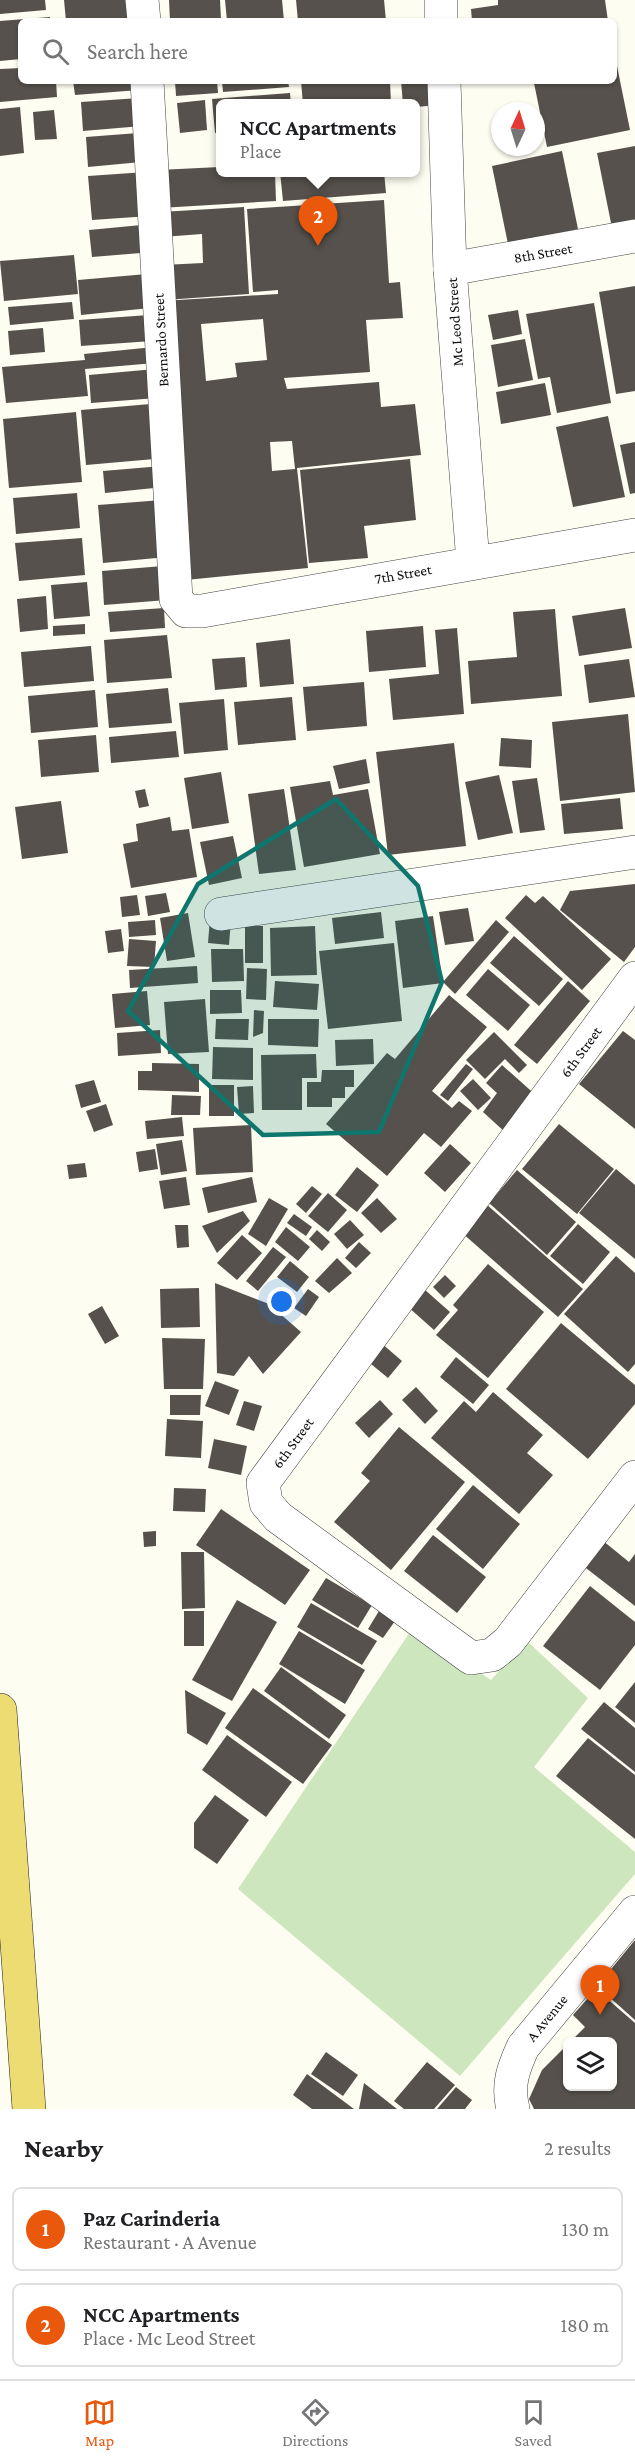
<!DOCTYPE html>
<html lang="en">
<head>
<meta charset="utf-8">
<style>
  :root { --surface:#fff; --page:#f2f2f2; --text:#202124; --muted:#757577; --line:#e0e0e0; --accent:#ea580c }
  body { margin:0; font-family:"Crimson Pro",serif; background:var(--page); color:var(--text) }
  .controls { position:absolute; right:18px; bottom:18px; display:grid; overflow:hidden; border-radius:9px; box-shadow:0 2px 4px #0004 }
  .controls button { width:54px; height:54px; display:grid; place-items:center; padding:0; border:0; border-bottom:2px solid var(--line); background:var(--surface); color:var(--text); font:30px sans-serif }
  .compass { position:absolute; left:491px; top:102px; width:54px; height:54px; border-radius:50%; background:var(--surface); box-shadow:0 2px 4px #0004; rotate:4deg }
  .you { position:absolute; left:282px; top:1302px; width:21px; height:21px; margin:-15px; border:4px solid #fff; border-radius:50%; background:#1a73e8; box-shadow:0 0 0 9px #1a73e833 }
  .badge { display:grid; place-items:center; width:39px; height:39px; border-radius:50%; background:var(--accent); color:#fff; font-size:20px; font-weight:700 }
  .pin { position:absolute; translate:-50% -50px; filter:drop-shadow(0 2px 3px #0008) }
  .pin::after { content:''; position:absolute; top:32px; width:21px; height:18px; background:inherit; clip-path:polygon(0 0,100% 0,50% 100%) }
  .popup { position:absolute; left:216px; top:99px; width:204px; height:78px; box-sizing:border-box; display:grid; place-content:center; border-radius:9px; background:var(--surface); filter:drop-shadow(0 2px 4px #0005); font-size:20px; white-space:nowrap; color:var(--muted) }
  .popup b { font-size:22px; color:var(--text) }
  .popup::after { content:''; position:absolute; left:50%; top:100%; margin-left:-12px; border:12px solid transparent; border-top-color:var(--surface) }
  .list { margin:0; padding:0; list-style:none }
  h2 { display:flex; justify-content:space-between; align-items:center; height:78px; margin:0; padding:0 24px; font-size:26px }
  h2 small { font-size:20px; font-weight:400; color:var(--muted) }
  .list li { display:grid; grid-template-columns:39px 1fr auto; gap:18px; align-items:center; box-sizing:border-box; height:84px; margin:0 12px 12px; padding:0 12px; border:2px solid var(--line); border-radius:9px }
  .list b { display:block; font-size:22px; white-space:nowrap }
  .list p { margin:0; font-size:20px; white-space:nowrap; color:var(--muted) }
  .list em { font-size:20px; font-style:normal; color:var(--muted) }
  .icon { flex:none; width:33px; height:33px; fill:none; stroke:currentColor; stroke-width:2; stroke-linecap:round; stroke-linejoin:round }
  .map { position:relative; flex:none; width:635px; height:2109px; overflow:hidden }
  .search { position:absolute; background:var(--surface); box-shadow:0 2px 4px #0004; left:18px; right:18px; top:18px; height:66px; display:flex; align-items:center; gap:15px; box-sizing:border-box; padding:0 21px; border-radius:9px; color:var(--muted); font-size:22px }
  .sheet { height:270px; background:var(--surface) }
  nav { display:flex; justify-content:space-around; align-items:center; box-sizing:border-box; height:84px; border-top:2px solid var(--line); background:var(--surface); font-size:16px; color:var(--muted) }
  nav a { display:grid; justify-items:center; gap:3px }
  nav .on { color:var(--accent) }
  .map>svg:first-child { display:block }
  .green { fill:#cee6bd }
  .building { fill:#56514c; fill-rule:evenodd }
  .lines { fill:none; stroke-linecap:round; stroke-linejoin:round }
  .minor-casing { stroke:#424242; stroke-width:34 }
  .major-casing { stroke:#202020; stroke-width:34 }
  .minor { stroke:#fff; stroke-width:33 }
  .major { stroke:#eddc72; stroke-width:33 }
  .marked { fill:#0f766e; fill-opacity:0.2; stroke:#0f766e; stroke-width:4.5; stroke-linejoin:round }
  .labels { text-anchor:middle; stroke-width:6; stroke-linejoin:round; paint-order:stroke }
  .street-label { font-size:15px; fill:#0f0f0f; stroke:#fff }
</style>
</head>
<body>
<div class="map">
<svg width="635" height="2109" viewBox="0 0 635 2109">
  <rect width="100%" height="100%" fill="#fefdf1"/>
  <polygon class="green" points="412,1629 491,1680 527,1641 588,1698 534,1767 635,1852 635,1874 460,2076 238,1889"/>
  <g class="building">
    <polygon points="0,0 45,0 46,10 0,14"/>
    <polygon points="64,0 130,0 132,21 66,21"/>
    <polygon points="169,0 220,0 221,19 170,21"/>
    <polygon points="225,0 282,0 284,21 227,21"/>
    <polygon points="296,0 384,0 386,21 298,21"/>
    <polygon points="498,0 605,0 608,21 472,21 471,9 498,5"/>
    <polygon points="50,17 50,21 21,21 21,59 0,61 0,21"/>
    <polygon points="617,66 630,130 547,147 534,83 614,81 614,67"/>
    <polygon points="21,68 21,81 56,81 57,97 0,102 0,69"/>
    <polygon points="73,81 138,81 139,90 75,95"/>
    <polygon points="175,81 217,81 218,93 176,96"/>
    <polygon points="222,81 288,81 289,87 223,92"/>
    <polygon points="301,81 390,81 391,104 303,104"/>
    <polygon points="401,81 435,81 437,105 416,107 416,104 403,104"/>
    <polygon points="290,93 291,104 220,104 220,132 215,133 212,99"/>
    <polygon points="139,98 142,126 83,131 81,102"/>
    <polygon points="205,100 207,130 180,133 177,103"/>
    <polygon points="20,107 24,153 0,156 0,109"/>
    <polygon points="54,110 57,139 35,140 33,112"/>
    <polygon points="138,133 141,162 88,167 86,137"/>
    <polygon points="635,146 635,223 612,228 597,153"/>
    <polygon points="562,151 578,229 508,244 492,166"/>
    <polygon points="220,167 220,172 275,172 276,201 160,208 158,170"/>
    <polygon points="146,172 150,216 92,220 88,176"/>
    <polygon points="280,172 384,172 386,193 283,201"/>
    <path d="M 384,200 L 389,283 L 400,282 L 403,318 L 366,320 L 370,372 L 284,378 L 287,389 L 379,382 L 381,407 L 415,404 L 421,455 L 297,468 L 308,568 L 186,580 L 162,301 L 278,294 L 278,290 L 253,292 L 247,209 ZM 263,319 L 267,360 L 235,363 L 237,377 L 206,381 L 201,324 ZM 292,441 L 295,469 L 272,471 L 270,442 Z"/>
    <polygon points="244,207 249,294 165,300 163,265 203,263 202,234 162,237 161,212"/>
    <polygon points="152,224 153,252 92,257 89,230"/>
    <polygon points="74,255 78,294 4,301 0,261"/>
    <polygon points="147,274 150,308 81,315 78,280"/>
    <polygon points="635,286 635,391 616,394 599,292"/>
    <polygon points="72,302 74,319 10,325 8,307"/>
    <polygon points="594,303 611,403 557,413 550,377 538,379 526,314"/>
    <polygon points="518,310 522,334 493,340 488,315"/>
    <polygon points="149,315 152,341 81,346 79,320"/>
    <polygon points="43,328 45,352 10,355 8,331"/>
    <polygon points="525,339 533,380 498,387 491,345"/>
    <polygon points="154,347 155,363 85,369 88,396 6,403 2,367 85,360 84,354"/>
    <polygon points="155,369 157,398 91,403 89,375"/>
    <polygon points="545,383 551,415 501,424 496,392"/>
    <polygon points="162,403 166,458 86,465 81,410"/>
    <polygon points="76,412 82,482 9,488 3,419"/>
    <polygon points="608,416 625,497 573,507 556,427"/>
    <polygon points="635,442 635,493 630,494 620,445"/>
    <polygon points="410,459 416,520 364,526 368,558 309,563 300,470"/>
    <polygon points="162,466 164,487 105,493 103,471"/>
    <polygon points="77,493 80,528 16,534 13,498"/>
    <polygon points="162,500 167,557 103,563 98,505"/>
    <polygon points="82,538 85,575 19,581 15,543"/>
    <polygon points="163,566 167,600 104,605 102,571"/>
    <polygon points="87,582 90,616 54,619 51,585"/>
    <polygon points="46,596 48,629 20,632 17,599"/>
    <polygon points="164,608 165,628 110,632 108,612"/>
    <polygon points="625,608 632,648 579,656 572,616"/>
    <polygon points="555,609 562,696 471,704 468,661 517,657 513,612"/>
    <polygon points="85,624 85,634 53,636 53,626"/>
    <polygon points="423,626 426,667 369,672 366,631"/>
    <polygon points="457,628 464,714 393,720 389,679 439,674 435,630"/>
    <polygon points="167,635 172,678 107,683 104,640"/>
    <polygon points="290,639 294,684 260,687 256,643"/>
    <polygon points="91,646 94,681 24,687 21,652"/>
    <polygon points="245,657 247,687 215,690 212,659"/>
    <polygon points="629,659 635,697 589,703 584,665"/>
    <polygon points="364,682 367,726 307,731 303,687"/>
    <polygon points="168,688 172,723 109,728 106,694"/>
    <polygon points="95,690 98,727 31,733 28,696"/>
    <polygon points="292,697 296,740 238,745 234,702"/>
    <polygon points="224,699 228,750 184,754 179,703"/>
    <polygon points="628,714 635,792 560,801 552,722"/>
    <polygon points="176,731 179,757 111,763 109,737"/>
    <polygon points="96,735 99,772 41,777 38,740"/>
    <polygon points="501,738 532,740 531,768 499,766"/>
    <polygon points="454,743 466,846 388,855 376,752"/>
    <polygon points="366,759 370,783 339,789 333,766"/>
    <polygon points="221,772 229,823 192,829 184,778"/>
    <polygon points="499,775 513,833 478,840 465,782"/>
    <polygon points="537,778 545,830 520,833 512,781"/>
    <polygon points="330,781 333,795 368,789 380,854 304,867 290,787"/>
    <polygon points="145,789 149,806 139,808 135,791"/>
    <polygon points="284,789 296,870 259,874 248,794"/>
    <polygon points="620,798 623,829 564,834 561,804"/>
    <polygon points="61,801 68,853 22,859 15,807"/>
    <polygon points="170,817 172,831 189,829 197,877 131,888 123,844 138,841 136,824"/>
    <polygon points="233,836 242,878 209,885 200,842"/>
    <polygon points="635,884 635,947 624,962 560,910 570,891"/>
    <polygon points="166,893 170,912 148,916 145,896"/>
    <polygon points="137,895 140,915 122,917 120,897"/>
    <polygon points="526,895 535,903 543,896 611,959 582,990 505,918"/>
    <polygon points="468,908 474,941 445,945 439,912"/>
    <polygon points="381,912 384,938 335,944 332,918"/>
    <polygon points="188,913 195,957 167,961 160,918"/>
    <polygon points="433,916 443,983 403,988 395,921"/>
    <polygon points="210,918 231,920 229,945 208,943"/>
    <polygon points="155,920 156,935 129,937 128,922"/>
    <polygon points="496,920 509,932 455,994 443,982"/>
    <rect x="245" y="926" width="18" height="37"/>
    <polygon points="315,926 317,975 271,976 270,928"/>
    <polygon points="121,929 124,951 108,953 105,931"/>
    <polygon points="514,936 563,979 539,1006 490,963"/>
    <polygon points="129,939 156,941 154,967 127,966"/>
    <polygon points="394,943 402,1021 328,1029 319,951"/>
    <polygon points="211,949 243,949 244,981 212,982"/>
    <polygon points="197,966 198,983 130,988 129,970"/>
    <polygon points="247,968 267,969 266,1000 246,999"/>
    <polygon points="488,969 530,1005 508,1031 466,995"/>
    <polygon points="275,981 319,984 317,1010 273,1007"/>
    <polygon points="568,981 590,1001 537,1064 514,1045"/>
    <polygon points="210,990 241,990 242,1013 210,1014"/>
    <polygon points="147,991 150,1025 115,1028 112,994"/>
    <polygon points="449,995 487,1027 432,1091 452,1108 459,1101 472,1111 441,1147 424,1133 387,1176 326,1124 387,1053 395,1059"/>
    <polygon points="205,999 209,1052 168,1054 164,1002"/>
    <polygon points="254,1010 264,1011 263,1033 253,1037"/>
    <polygon points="216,1019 249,1019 248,1040 215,1039"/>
    <polygon points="268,1019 319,1019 318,1047 268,1045"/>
    <polygon points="160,1030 161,1053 118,1056 117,1033"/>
    <polygon points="623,1031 635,1040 635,1129 579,1084"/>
    <polygon points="494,1032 527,1065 519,1073 505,1059 485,1079 466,1060"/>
    <polygon points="373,1039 374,1064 336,1066 335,1040"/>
    <polygon points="213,1047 253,1048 253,1080 212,1079"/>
    <polygon points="316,1054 317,1078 302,1078 302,1110 262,1110 261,1055"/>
    <polygon points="152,1063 199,1064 199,1092 138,1090 138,1071 152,1071"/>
    <polygon points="466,1064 473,1069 448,1101 440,1095"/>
    <polygon points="502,1065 539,1098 506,1133 483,1112 497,1093 486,1083"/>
    <polygon points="322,1070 354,1070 354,1087 345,1087 345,1098 332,1098 332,1107 307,1107 307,1082 321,1082"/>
    <polygon points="473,1079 491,1098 478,1110 460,1091"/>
    <polygon points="94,1080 101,1102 81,1108 75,1085"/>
    <rect x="209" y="1085" width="25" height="31"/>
    <polygon points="253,1086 254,1113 239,1114 237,1087"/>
    <polygon points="172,1095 201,1096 200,1115 171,1115"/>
    <polygon points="106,1104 113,1125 94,1132 86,1111"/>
    <polygon points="182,1117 184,1136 147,1139 145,1121"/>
    <polygon points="559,1124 614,1169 577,1214 522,1169"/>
    <polygon points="251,1125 253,1172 196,1175 193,1128"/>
    <polygon points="182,1140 187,1171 161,1175 156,1144"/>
    <polygon points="450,1144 471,1163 445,1192 424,1173"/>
    <polygon points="155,1149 158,1169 139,1172 136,1152"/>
    <polygon points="85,1163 87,1177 69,1179 67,1165"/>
    <polygon points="357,1167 379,1185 357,1212 335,1195"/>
    <polygon points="616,1169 635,1185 635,1259 579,1213"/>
    <polygon points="517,1170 576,1222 547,1255 489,1203"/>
    <polygon points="186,1177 190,1205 164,1209 159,1181"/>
    <polygon points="252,1177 257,1202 208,1213 202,1188"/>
    <polygon points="312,1186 322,1194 306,1213 296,1204"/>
    <polygon points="328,1193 347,1210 328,1232 308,1216"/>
    <polygon points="269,1198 288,1209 266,1246 248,1234"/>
    <polygon points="377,1198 397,1219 381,1233 361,1213"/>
    <polygon points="486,1204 583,1289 558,1317 461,1232"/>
    <polygon points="243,1211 250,1221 217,1253 202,1226"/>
    <polygon points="294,1214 312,1227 306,1236 287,1223"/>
    <polygon points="350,1220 364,1235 347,1249 334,1234"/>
    <polygon points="578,1224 610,1252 583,1284 550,1256"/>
    <polygon points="175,1225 188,1225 189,1247 177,1248"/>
    <polygon points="286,1227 310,1247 298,1261 275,1242"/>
    <polygon points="317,1230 330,1242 322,1251 309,1239"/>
    <polygon points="242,1235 262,1253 237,1280 217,1263"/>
    <polygon points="359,1242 371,1253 356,1268 345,1258"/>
    <polygon points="273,1247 286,1257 258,1291 246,1281"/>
    <polygon points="616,1256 635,1273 635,1364 628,1372 564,1314"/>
    <polygon points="337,1258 352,1273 329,1293 315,1281"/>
    <polygon points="290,1261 309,1277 297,1292 277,1277"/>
    <polygon points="488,1264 544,1312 488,1378 436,1335 458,1310 453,1305"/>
    <polygon points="445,1275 456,1286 444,1298 433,1287"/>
    <polygon points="215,1283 269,1304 301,1332 263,1374 249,1356 234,1376 217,1373"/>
    <polygon points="199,1288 200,1327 161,1328 160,1289"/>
    <polygon points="308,1289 319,1297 306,1316 294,1308"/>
    <polygon points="424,1289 450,1312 434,1330 407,1306"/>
    <polygon points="102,1306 119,1336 105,1344 88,1314"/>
    <polygon points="561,1323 635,1385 635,1404 588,1459 506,1389"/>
    <polygon points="162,1338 205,1339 203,1389 164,1389"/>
    <polygon points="380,1342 402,1361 388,1378 365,1359"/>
    <polygon points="456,1357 489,1385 473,1404 440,1377"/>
    <polygon points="215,1381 239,1390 229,1415 205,1406"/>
    <polygon points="416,1387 438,1411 425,1424 402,1400"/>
    <polygon points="493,1392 543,1435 527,1453 553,1475 519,1514 431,1438 464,1401 476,1412"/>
    <polygon points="170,1395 201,1395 200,1415 170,1415"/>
    <polygon points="380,1400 393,1414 369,1438 355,1423"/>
    <polygon points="244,1401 262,1406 254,1431 236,1425"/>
    <polygon points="167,1419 203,1421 201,1458 165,1456"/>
    <polygon points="399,1427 465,1482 391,1570 334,1522 370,1481 361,1473"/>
    <polygon points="214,1439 247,1446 241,1475 208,1468"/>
    <polygon points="473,1485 520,1524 483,1569 436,1529"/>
    <polygon points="174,1488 206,1489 205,1512 173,1511"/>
    <polygon points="221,1509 310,1570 285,1605 196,1545"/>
    <polygon points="156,1531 156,1546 144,1547 143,1532"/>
    <polygon points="433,1535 486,1577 457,1613 404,1571"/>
    <polygon points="602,1540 629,1562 635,1554 635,1606 582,1565"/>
    <polygon points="181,1552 204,1552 205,1608 182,1609"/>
    <polygon points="326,1578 372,1605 358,1628 312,1600"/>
    <polygon points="590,1586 635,1622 635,1645 600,1690 543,1646"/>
    <polygon points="237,1600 277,1622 232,1701 192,1680"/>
    <polygon points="311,1603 377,1641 362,1665 297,1627"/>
    <rect x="184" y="1611" width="20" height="35"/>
    <polygon points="379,1611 395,1621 383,1638 368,1629"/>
    <polygon points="299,1631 365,1670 345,1704 279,1664"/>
    <polygon points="281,1667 346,1715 329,1739 264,1691"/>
    <polygon points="635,1682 635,1723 615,1707"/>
    <polygon points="253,1688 332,1745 303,1784 225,1728"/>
    <polygon points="185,1690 226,1713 207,1745 187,1733"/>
    <polygon points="604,1702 635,1728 635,1772 581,1729"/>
    <polygon points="227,1735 292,1782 266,1817 202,1770"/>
    <polygon points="588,1738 635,1775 635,1839 556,1776"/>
    <polygon points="215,1795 249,1820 217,1864 194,1848 194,1823"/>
    <polygon points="635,1940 635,2020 597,1986"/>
    <polygon points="596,1989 635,2023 635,2109 534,2109 529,2099 542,2070 568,2044 568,2086 612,2086 612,2042 570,2042 585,2027 573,2015"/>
    <polygon points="326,2052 358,2075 343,2096 311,2074"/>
    <polygon points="427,2062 455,2085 434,2109 404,2109 394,2101"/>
    <polygon points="307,2074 354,2109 312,2109 293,2095"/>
    <polygon points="364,2083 397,2109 359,2109"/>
    <polygon points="456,2087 472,2100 465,2109 437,2109"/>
  </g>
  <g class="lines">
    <g class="minor-casing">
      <g id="minor">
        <polyline points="142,0 144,21"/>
        <polyline points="441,0 441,21"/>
        <polyline points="147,81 176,599 186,611 202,611 635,535"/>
        <polyline points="444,81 450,269 473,562"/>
        <polyline points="450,269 635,236"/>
        <polyline points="221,914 635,852"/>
        <polyline points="635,978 263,1483 266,1503 278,1517 471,1658 492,1655 508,1642 635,1477"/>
        <path d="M 513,2109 C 507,2085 513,2069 523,2047 L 635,1912"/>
      </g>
    </g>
    <g class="major-casing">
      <polyline id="major" points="0,1710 29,2109"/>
    </g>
    <use href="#minor" class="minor"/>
    <use href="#major" class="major"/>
  </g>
  <path class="marked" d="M 336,799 L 418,886 L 442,982 L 379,1132 L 263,1135 L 128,1011 L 198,884 Z"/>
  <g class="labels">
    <g class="street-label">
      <text transform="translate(543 253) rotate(-10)" y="5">8th Street</text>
      <text transform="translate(455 322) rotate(-94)" y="5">Mc Leod Street</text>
      <text transform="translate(161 340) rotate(-93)" y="5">Bernardo Street</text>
      <text transform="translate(403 574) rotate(-10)" y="5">7th Street</text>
      <text transform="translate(581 1052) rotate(-54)" y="5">6th Street</text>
      <text transform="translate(293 1443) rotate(-54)" y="5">6th Street</text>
      <text transform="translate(547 2018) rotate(-51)" y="5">A Avenue</text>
    </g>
  </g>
</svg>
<div class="controls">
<button><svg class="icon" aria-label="layers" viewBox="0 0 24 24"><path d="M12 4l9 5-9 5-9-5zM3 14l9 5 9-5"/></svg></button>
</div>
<svg class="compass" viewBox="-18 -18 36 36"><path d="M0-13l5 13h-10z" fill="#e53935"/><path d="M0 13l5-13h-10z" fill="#757577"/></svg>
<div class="you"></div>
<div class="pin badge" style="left:600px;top:2015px">1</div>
<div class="pin badge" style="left:318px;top:246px">2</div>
<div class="popup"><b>NCC Apartments</b>Place</div>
<div class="search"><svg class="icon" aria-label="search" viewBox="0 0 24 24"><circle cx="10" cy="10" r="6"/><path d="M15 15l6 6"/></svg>Search here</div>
</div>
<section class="sheet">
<h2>Nearby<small>2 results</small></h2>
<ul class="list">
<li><span class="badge">1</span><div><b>Paz Carinderia</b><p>Restaurant · A Avenue</p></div><em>130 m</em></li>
<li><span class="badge">2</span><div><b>NCC Apartments</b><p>Place · Mc Leod Street</p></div><em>180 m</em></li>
</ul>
</section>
<nav>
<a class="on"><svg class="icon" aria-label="map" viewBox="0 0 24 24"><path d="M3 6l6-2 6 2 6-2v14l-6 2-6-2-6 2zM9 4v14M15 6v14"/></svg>Map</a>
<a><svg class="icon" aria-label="directions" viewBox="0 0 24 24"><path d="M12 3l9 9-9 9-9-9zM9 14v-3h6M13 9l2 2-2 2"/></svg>Directions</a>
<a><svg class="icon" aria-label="saved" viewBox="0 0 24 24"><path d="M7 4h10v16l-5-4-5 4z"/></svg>Saved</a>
</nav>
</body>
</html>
